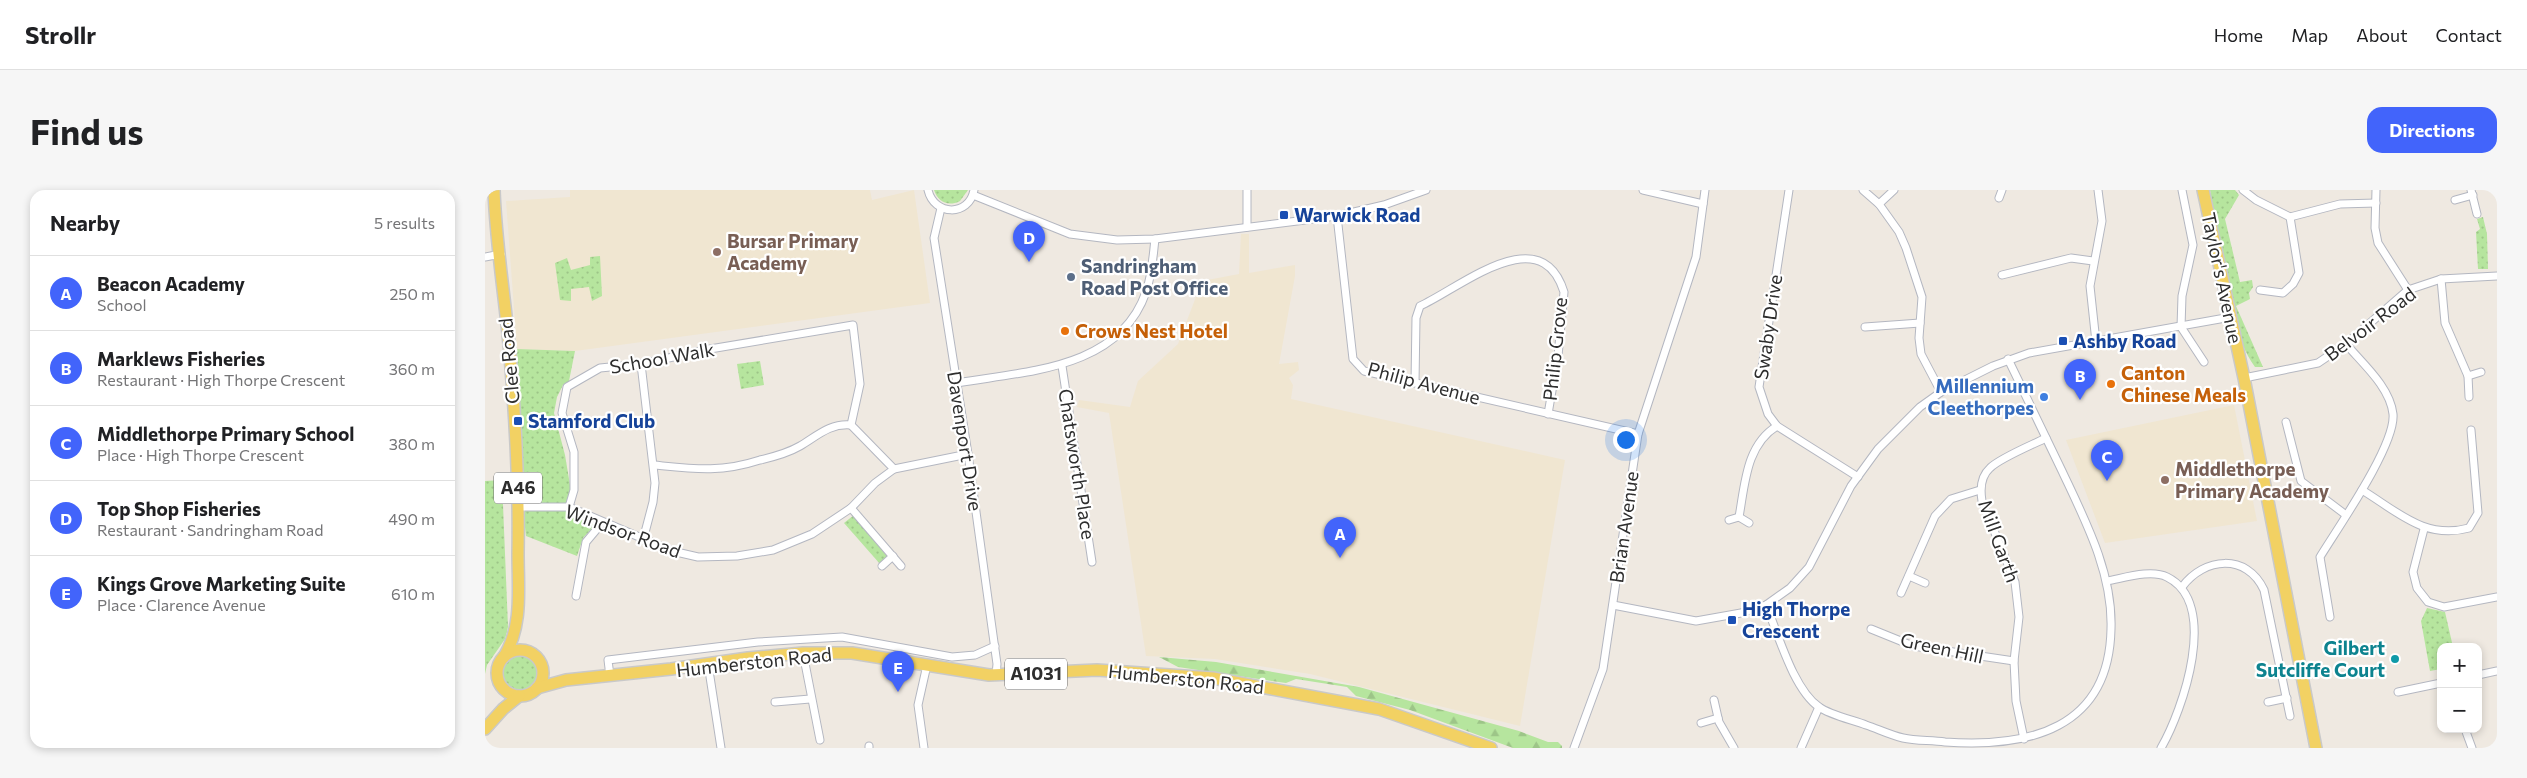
<!DOCTYPE html>
<html lang="en">
<head>
<meta charset="utf-8">
<style>
  :root { --surface:#fff; --page:#f6f6f6; --text:#202124; --muted:#757577; --line:#e0e0e0; --accent:#4264fb }
  body { margin:0; font-family:Commissioner,sans-serif; background:var(--page); color:var(--text) }
  .controls { position:absolute; right:15px; bottom:15px; display:grid; overflow:hidden; border-radius:10px; box-shadow:0 2px 8px #0003 }
  .controls button { width:45px; height:45px; display:grid; place-items:center; padding:0; border:0; border-bottom:1px solid var(--line); background:var(--surface); color:var(--text); font:25px sans-serif }
  .you { position:absolute; left:1140px; top:249px; width:18px; height:18px; margin:-12px; border:4px solid #fff; border-radius:50%; background:#1a73e8; box-shadow:0 0 0 8px #1a73e833 }
  .badge { display:grid; place-items:center; width:32px; height:32px; border-radius:50%; background:var(--accent); color:#fff; font-size:16px; font-weight:700 }
  .pin { position:absolute; translate:-50% -41px; filter:drop-shadow(0 1px 2px #0008) }
  .pin::after { content:''; position:absolute; top:26px; width:18px; height:15px; background:inherit; clip-path:polygon(0 0,100% 0,50% 100%) }
  .list { margin:0; padding:0; list-style:none }
  h2 { display:flex; justify-content:space-between; align-items:center; height:65px; margin:0; padding:0 20px; font-size:21px }
  h2 small { font-size:16px; font-weight:400; color:var(--muted) }
  .list li { display:grid; grid-template-columns:32px 1fr auto; gap:15px; align-items:center; box-sizing:border-box; height:75px; padding:0 20px; border-top:1px solid var(--line) }
  .list b { display:block; font-size:19px; white-space:nowrap }
  .list p { margin:0; font-size:16px; white-space:nowrap; color:var(--muted) }
  .list em { font-size:16px; font-style:normal; color:var(--muted) }
  .map { position:relative; flex:none; width:2012px; height:558px; overflow:hidden; border-radius:15px }
  header { display:flex; align-items:center; gap:30px; box-sizing:border-box; height:70px; padding:0 25px; background:var(--surface); border-bottom:1px solid var(--line) }
  header strong { font-size:24px }
  nav { display:flex; gap:28px; margin-inline-start:auto; font-size:18px }
  .intro { display:flex; align-items:center; justify-content:space-between; box-sizing:border-box; height:120px; padding:0 30px }
  h1 { margin:0; font-size:35px }
  .button { padding:12px 22px; border-radius:15px; background:var(--accent); color:#fff; font-size:18px; font-weight:700 }
  main { display:flex; gap:30px; padding:0 30px }
  aside { flex:1; background:var(--surface); border-radius:15px; box-shadow:0 2px 8px #0003 }
  .map>svg:first-child { display:block }
  .education { fill:#f0e6d1 }
  .grass { fill:url(#grass-dots) }
  .forest { fill:url(#forest-firs) }
  .lines { fill:none; stroke-linecap:round; stroke-linejoin:round }
  .street-casing { stroke:#b4b7c1; stroke-width:9 }
  .primary-casing { stroke:#c9c9c9; stroke-width:14 }
  .street { stroke:#fff; stroke-width:7 }
  .primary { stroke:#f2d163; stroke-width:11 }
  .transit-dot { fill:#1a4fb4; stroke:#fff; stroke-width:2 }
  .education-dot { fill:#8d6e63; stroke:#fff; stroke-width:2 }
  .service-dot { fill:#5c6f8a; stroke:#fff; stroke-width:2 }
  .food-dot { fill:#e8710a; stroke:#fff; stroke-width:2 }
  .shop-dot { fill:#3f7fe0; stroke:#fff; stroke-width:2 }
  .culture-dot { fill:#0f9aa8; stroke:#fff; stroke-width:2 }
  .labels { text-anchor:middle; stroke-width:4.5; stroke-linejoin:round; paint-order:stroke }
  .shield { fill:#fff; stroke:#6d6d6d; stroke-width:1 }
  .shield-label { font-size:18px; font-weight:bold; fill:#2e2e2e }
  .transit-label { font-size:19px; font-weight:bold; fill:#164399; stroke:#fff; text-anchor:start }
  .education-label { font-size:19px; font-weight:bold; fill:#785e54; stroke:#fff; text-anchor:start }
  .service-label { font-size:19px; font-weight:bold; fill:#4e5e75; stroke:#fff; text-anchor:start }
  .street-label { font-size:19px; fill:#2e2e2e; stroke:#fff }
  .food-label { font-size:19px; font-weight:bold; fill:#c56008; stroke:#fff; text-anchor:start }
  .shop-label { font-size:19px; font-weight:bold; fill:#366cbe; stroke:#fff; text-anchor:end }
  .culture-label { font-size:19px; font-weight:bold; fill:#0d838f; stroke:#fff; text-anchor:end }
</style>
</head>
<body>
<header>
<strong>Strollr</strong>
<nav><a>Home</a><a>Map</a><a>About</a><a>Contact</a></nav>
</header>
<div class="intro"><h1>Find us</h1><a class="button">Directions</a></div>
<main>
<aside>
<h2>Nearby<small>5 results</small></h2>
<ul class="list">
<li><span class="badge">A</span><div><b>Beacon Academy</b><p>School</p></div><em>250 m</em></li>
<li><span class="badge">B</span><div><b>Marklews Fisheries</b><p>Restaurant · High Thorpe Crescent</p></div><em>360 m</em></li>
<li><span class="badge">C</span><div><b>Middlethorpe Primary School</b><p>Place · High Thorpe Crescent</p></div><em>380 m</em></li>
<li><span class="badge">D</span><div><b>Top Shop Fisheries</b><p>Restaurant · Sandringham Road</p></div><em>490 m</em></li>
<li><span class="badge">E</span><div><b>Kings Grove Marketing Suite</b><p>Place · Clarence Avenue</p></div><em>610 m</em></li>
</ul>
</aside>
<div class="map">
<svg width="2012" height="558" viewBox="0 0 2012 558">
  <defs>
    <pattern id="grass-dots" width="8" height="8" patternUnits="userSpaceOnUse" patternTransform="scale(1.25)"><rect width="8" height="8" fill="#b6e59e"/><path d="M2 2h.1M6 6h.1" fill="none" stroke="#9dc588" stroke-width="1.8" stroke-linecap="round"/></pattern>
    <pattern id="forest-firs" width="22" height="20" patternUnits="userSpaceOnUse" patternTransform="scale(1.25)"><rect width="22" height="20" fill="#b6e59e"/><path d="M5 1l3.5 6h-7zM16 11l3.5 6h-7z" fill="#9dc588"/></pattern>
  </defs>
  <rect width="100%" height="100%" fill="#efe9e1"/>
  <g class="education">
    <polygon points="85,0 385,0 387,10 429,0 445,113 90,161 32,159 21,11 85,7"/>
    <polygon points="756,44 764,44 764,83 810,75 810,86 794,174 813,172 814,180 804,188 808,195 806,209 1080,270 1035,536 825,484 730,469 661,466 624,223 592,217 594,210 645,217 653,191 693,154 717,91 754,84"/>
    <polygon points="1749,215 1772,331 1620,353 1581,250"/>
  </g>
  <g class="grass">
    <path d="M 449,0 L 483,0 L 475,11 C 463,17 453,12 449,0 Z"/>
    <path d="M 1725,0 L 1750,0 L 1754,5 L 1740,29 L 1755,92 L 1767,90 L 1768,97 L 1764,103 L 1765,109 L 1751,116 L 1778,177 L 1770,177 C 1739,133 1735,53 1725,0 Z"/>
    <polygon points="1998,27 2002,44 2003,79 1993,79 1991,42 1995,39 1992,29"/>
    <polygon points="115,66 117,106 107,111 104,97 86,99 86,111 75,110 70,73 82,68 86,80 105,75 105,67"/>
    <polygon points="32,159 90,161 84,191 78,195 72,207 69,223 80,265 86,301 81,323 110,335 98,348 92,366 41,346 37,311"/>
    <polygon points="275,171 279,195 256,199 252,174"/>
    <polygon points="17,290 23,437 20,449 2,475 0,484 0,291"/>
    <polygon points="369,325 405,366 395,374 359,333"/>
    <polygon points="1942,418 1960,422 1968,457 1956,457 1956,479 1945,481 1936,431"/>
    <circle cx="35" cy="483" r="18"/>
  </g>
  <polygon class="forest" points="674,467 731,472 874,497 1034,541 1063,552 1073,552 1077,556 1077,558 1028,558 925,520 871,506 862,497 811,489 801,493 693,477"/>
  <g class="lines">
    <g class="street-casing">
      <g id="street">
        <path d="M 443,0 C 449,26 484,27 489,0"/>
        <polyline points="1158,0 1218,14"/>
        <polyline points="1304,0 1274,197 1283,224 1292,236 1373,287"/>
        <polyline points="1378,0 1394,14 1414,42 1421,58 1437,107 1434,148 1436,164 1456,202"/>
        <polyline points="1697,0 1708,55 1697,106 1696,137 1719,172"/>
        <polyline points="1758,0 1771,10 1805,27 1855,14 1891,13"/>
        <polyline points="1891,0 1890,38 1893,53 1923,100"/>
        <polyline points="1986,0 1992,24"/>
        <polyline points="488,5 585,44 632,50 670,49 852,26 899,15 941,0"/>
        <polyline points="1514,8 1517,0"/>
        <polyline points="1970,10 1988,5"/>
        <polyline points="1394,14 1409,0"/>
        <polyline points="456,18 449,48 483,264 512,474 511,485"/>
        <polyline points="852,26 868,169 879,181 1153,244"/>
        <polyline points="762,37 762,0"/>
        <polyline points="0,67 16,64"/>
        <polyline points="1517,85 1586,68 1608,71"/>
        <polyline points="1956,89 1960,133 1983,186 1984,207"/>
        <polyline points="1775,100 1798,103 1808,94 1814,83 1805,27"/>
        <polyline points="1380,137 1435,133"/>
        <polyline points="1611,152 1605,96 1617,31 1613,0"/>
        <polyline points="156,174 170,293 168,312 158,350"/>
        <polyline points="577,176 607,372"/>
        <polyline points="1983,186 1996,182"/>
        <polyline points="1759,188 1833,173 1861,154 1923,100 1956,89 2012,86"/>
        <path d="M 472,193 C 540,181 634,180 661,102 C 667,85 668,66 670,49"/>
        <path d="M 930,193 L 931,128 L 935,116 C 975,98 1056,28 1079,102 L 1073,166 L 1063,224"/>
        <polyline points="1801,232 1816,291 1861,325"/>
        <path d="M 169,275 C 209,279 235,283 275,270 C 288,267 303,263 315,256 C 332,246 345,233 366,235"/>
        <path d="M 1877,300 C 1913,322 1940,350 1984,338 L 1993,323 L 1986,240"/>
        <polyline points="34,317 84,317 187,361 213,367 252,366 288,360 327,344 366,318 390,293 409,279 483,264"/>
        <polyline points="84,317 89,300 89,262 77,223 82,197 115,178 156,174 225,159 368,135 375,194 366,235 409,279"/>
        <polyline points="366,318 416,376"/>
        <path d="M 1254,327 C 1260,294 1261,255 1292,236"/>
        <polyline points="1244,330 1254,327 1264,333"/>
        <polyline points="1939,339 1928,382 1932,398 1943,412 1959,417 2012,407"/>
        <polyline points="397,376 408,366"/>
        <polyline points="1424,386 1440,393"/>
        <path d="M 1622,391 C 1639,388 1666,379 1682,387 C 1735,413 1698,520 1676,558"/>
        <path d="M 1697,397 C 1719,367 1762,363 1779,400 L 1805,526"/>
        <polyline points="1416,403 1450,326 1466,309 1495,300"/>
        <polyline points="91,406 101,352 117,333"/>
        <polyline points="1128,415 1211,431 1256,423 1281,415 1305,398 1324,377 1366,296 1393,259 1435,217 1456,202 1508,176 1544,163 1746,127"/>
        <path d="M 1281,415 C 1293,443 1308,499 1334,517 C 1345,525 1368,530 1381,535 C 1393,539 1405,545 1418,548 C 1431,551 1446,550 1460,552 C 1544,558 1624,539 1626,439 C 1628,383 1600,330 1577,281 C 1559,244 1541,207 1523,169"/>
        <path d="M 1845,427 L 1835,367 C 1852,339 1911,255 1908,224 C 1905,197 1878,174 1861,154"/>
        <polyline points="1386,439 1428,456 1529,471"/>
        <polyline points="318,463 335,550"/>
        <polyline points="223,474 236,558"/>
        <polyline points="1993,485 2012,481"/>
        <polyline points="125,486 123,470 273,452 357,447 467,467 490,465 510,456"/>
        <polyline points="1913,502 1956,493"/>
        <polyline points="1229,510 1234,532 1249,558"/>
        <polyline points="290,512 325,509"/>
        <polyline points="1783,512 1802,508"/>
        <polyline points="1216,533 1233,528"/>
        <polyline points="1980,539 1987,558"/>
        <path d="M 1539,549 L 1531,511 L 1529,471 L 1534,427 L 1530,392 L 1497,311 C 1495,299 1496,286 1505,278 C 1515,268 1547,255 1561,248"/>
        <polyline points="384,556 384,558"/>
        <polyline points="439,558 433,515 442,475"/>
        <polyline points="1089,558 1118,479 1153,244 1211,67 1220,0"/>
        <polyline points="1316,558 1334,517"/>
      </g>
    </g>
    <g class="primary-casing">
      <g id="primary">
        <path d="M 9,0 C 11,60 22,118 26,178 C 31,239 34,302 33,364 C 33,400 38,435 19,467"/>
        <polyline points="1718,0 1759,188 1831,558"/>
        <circle cx="35" cy="483" r="23"/>
        <polyline points="52,498 81,490 186,479 263,468 318,463 367,463 504,485 612,480 728,488 894,519 1006,558"/>
        <polyline points="0,539 18,519 34,506"/>
      </g>
    </g>
    <use href="#street" class="street"/>
    <use href="#primary" class="primary"/>
  </g>
  <g class="transit-dot">
    <rect x="794" y="20" width="10" height="10" rx="2.5"/>
    <rect x="1573" y="146" width="10" height="10" rx="2.5"/>
    <rect x="28" y="226" width="10" height="10" rx="2.5"/>
    <rect x="1242" y="425" width="10" height="10" rx="2.5"/>
  </g>
  <g class="education-dot">
    <circle cx="232" cy="62" r="5"/>
    <circle cx="1680" cy="290" r="5"/>
  </g>
  <circle class="service-dot" cx="586" cy="87" r="5"/>
  <g class="food-dot">
    <circle cx="580" cy="141" r="5"/>
    <circle cx="1626" cy="194" r="5"/>
  </g>
  <circle class="shop-dot" cx="1559" cy="207" r="5"/>
  <circle class="culture-dot" cx="1910" cy="469" r="5"/>
  <g class="labels">
    <g class="shield">
      <rect x="9" y="282.5" width="48" height="31" rx="4"/>
      <rect x="520" y="468.5" width="62" height="31" rx="4"/>
    </g>
    <g class="shield-label">
      <text x="33" y="304">A46</text>
      <text x="551" y="490">A1031</text>
    </g>
    <g class="transit-label">
      <text x="809" y="32">Warwick Road</text>
      <text x="1588" y="158">Ashby Road</text>
      <text x="43" y="238">Stamford Club</text>
      <text x="1257" y="426">High Thorpe<tspan x="1257" dy="22">Crescent</tspan></text>
    </g>
    <g class="education-label">
      <text x="242" y="58">Bursar Primary<tspan x="242" dy="22">Academy</tspan></text>
      <text x="1690" y="286">Middlethorpe<tspan x="1690" dy="22">Primary Academy</tspan></text>
    </g>
    <g class="service-label">
      <text x="596" y="83">Sandringham<tspan x="596" dy="22">Road Post Office</tspan></text>
    </g>
    <g class="street-label">
      <text transform="translate(1737 88) rotate(78)" y="7">Taylor's Avenue</text>
      <text transform="translate(1885 134) rotate(-37)" y="7">Belvoir Road</text>
      <text transform="translate(1283 137) rotate(-82)" y="7">Swaby Drive</text>
      <text transform="translate(1070 159) rotate(-84)" y="7">Philip Grove</text>
      <text transform="translate(177 168) rotate(-10)" y="7">School Walk</text>
      <text transform="translate(24 171) rotate(-95)" y="7">Clee Road</text>
      <text transform="translate(939 193) rotate(15)" y="7">Philip Avenue</text>
      <text transform="translate(480 251) rotate(81)" y="7">Davenport Drive</text>
      <text transform="translate(592 274) rotate(81)" y="7">Chatsworth Place</text>
      <text transform="translate(1139 337) rotate(-82)" y="7">Brian Avenue</text>
      <text transform="translate(138 341) rotate(20)" y="7">Windsor Road</text>
      <text transform="translate(1514 351) rotate(70)" y="7">Mill Garth</text>
      <text transform="translate(1457 458) rotate(12)" y="7">Green Hill</text>
      <text transform="translate(269 472) rotate(-6)" y="7">Humberston Road</text>
      <text transform="translate(701 489) rotate(6)" y="7">Humberston Road</text>
    </g>
    <g class="food-label">
      <text x="590" y="148">Crows Nest Hotel</text>
      <text x="1636" y="190">Canton<tspan x="1636" dy="22">Chinese Meals</tspan></text>
    </g>
    <g class="shop-label">
      <text x="1549" y="203">Millennium<tspan x="1549" dy="22">Cleethorpes</tspan></text>
    </g>
    <g class="culture-label">
      <text x="1900" y="465">Gilbert<tspan x="1900" dy="22">Sutcliffe Court</tspan></text>
    </g>
  </g>
</svg>
<div class="controls">
<button>+</button>
<button>−</button>
</div>
<div class="you"></div>
<div class="pin badge" style="left:855px;top:368px">A</div>
<div class="pin badge" style="left:1595px;top:210px">B</div>
<div class="pin badge" style="left:1622px;top:291px">C</div>
<div class="pin badge" style="left:544px;top:72px">D</div>
<div class="pin badge" style="left:413px;top:502px">E</div>
</div>
</main>
</body>
</html>
